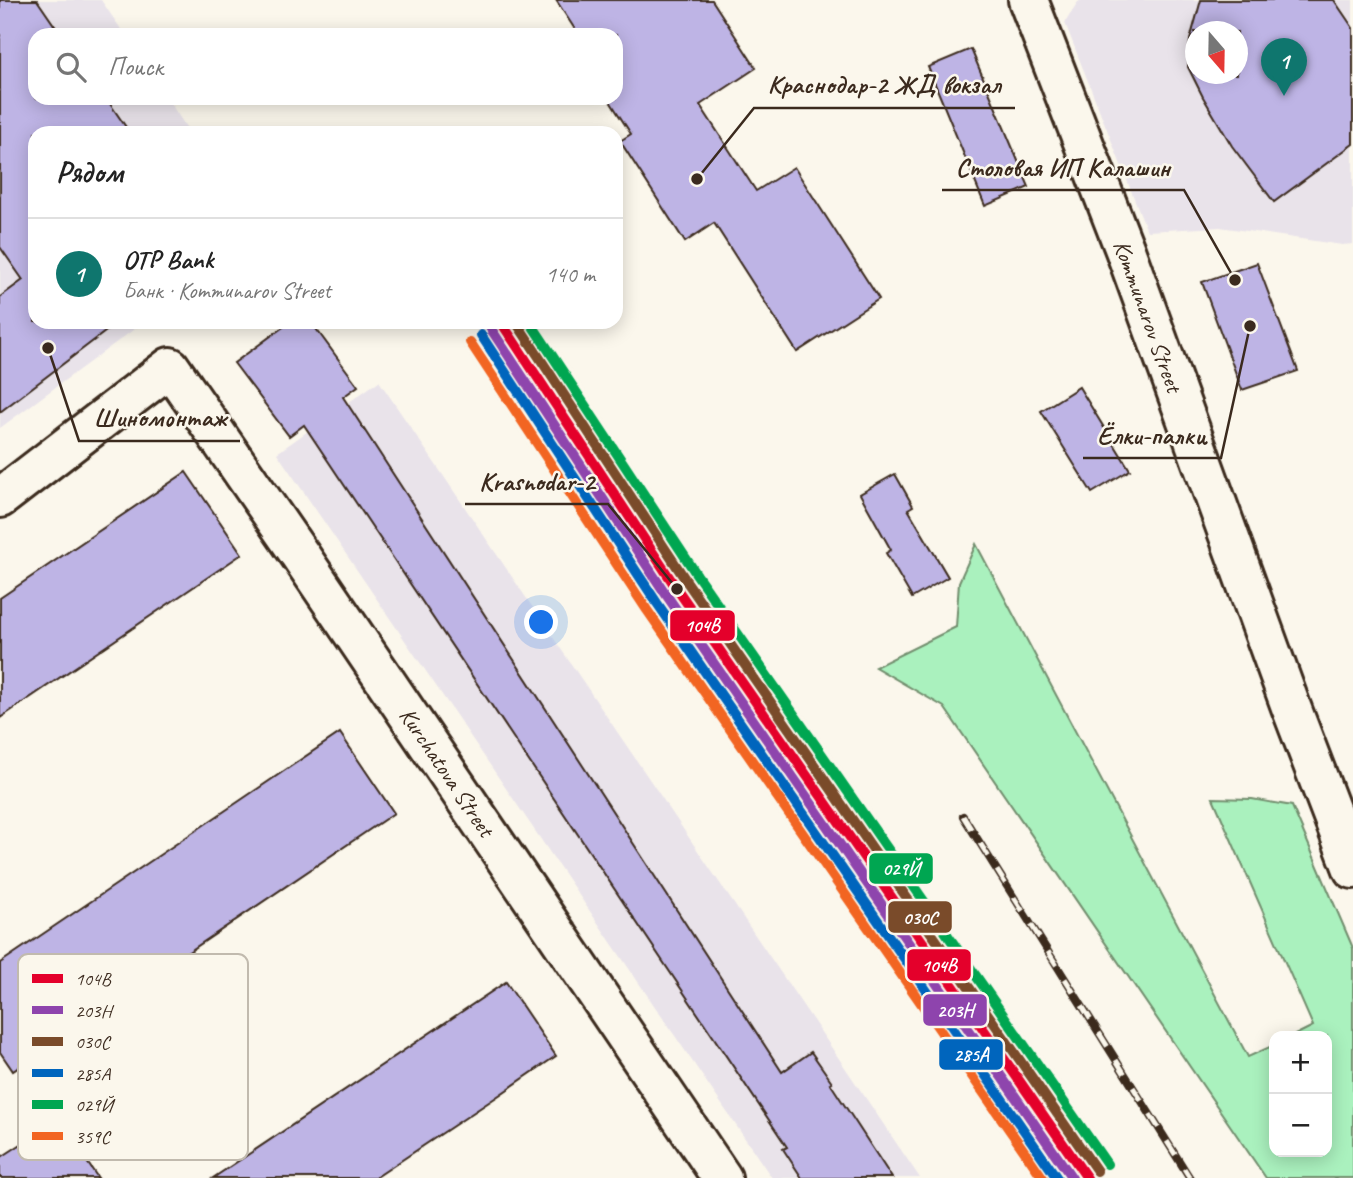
<!DOCTYPE html>
<html lang="ru">
<head>
<meta charset="utf-8">
<style>
  :root { --surface:#fff; --page:#f6f6f6; --text:#222; --muted:#767676; --line:#e0e0e0; --accent:#0f766e }
  body { margin:0; font-family:Caveat,sans-serif; background:var(--page); color:var(--text) }
  .controls { position:absolute; right:21px; bottom:21px; display:grid; overflow:hidden; border-radius:14px; box-shadow:0 4px 18px #0003 }
  .controls button { width:63px; height:63px; display:grid; place-items:center; padding:0; border:0; border-bottom:2px solid var(--line); background:var(--surface); color:var(--text); font:35px sans-serif }
  .compass { position:absolute; left:1185px; top:21px; width:63px; height:63px; border-radius:50%; background:var(--surface); box-shadow:0 4px 18px #0003; rotate:160deg }
  .you { position:absolute; left:542px; top:623px; width:24px; height:24px; margin:-18px; border:5px solid #fff; border-radius:50%; background:#1a73e8; box-shadow:0 0 0 10px #1a73e833 }
  .badge { display:grid; place-items:center; width:46px; height:46px; border-radius:50%; background:var(--accent); color:#fff; font-size:23px; font-weight:700 }
  .pin { position:absolute; translate:-50% -58px; filter:drop-shadow(0 2px 4px #0008) }
  .pin::after { content:''; position:absolute; top:37px; width:24px; height:21px; background:inherit; clip-path:polygon(0 0,100% 0,50% 100%) }
  .list { margin:0; padding:0; list-style:none }
  h2 { display:flex; justify-content:space-between; align-items:center; height:91px; margin:0; padding:0 28px; font-size:30px }
  h2 small { font-size:23px; font-weight:400; color:var(--muted) }
  .list li { display:grid; grid-template-columns:46px 1fr auto; gap:21px; align-items:center; box-sizing:border-box; height:112px; padding:0 28px; border-top:2px solid var(--line) }
  .list b { display:block; font-size:26px; white-space:nowrap }
  .list p { margin:0; font-size:23px; white-space:nowrap; color:var(--muted) }
  .list em { font-size:23px; font-style:normal; color:var(--muted) }
  .icon { flex:none; width:38px; height:38px; fill:none; stroke:currentColor; stroke-width:2; stroke-linecap:round; stroke-linejoin:round }
  .map { position:relative; flex:none; width:1353px; height:1178px; overflow:hidden }
  .search { position:absolute; background:var(--surface); box-shadow:0 4px 18px #0003; left:28px; top:28px; width:595px; height:77px; display:flex; align-items:center; gap:18px; box-sizing:border-box; padding:0 24px; border-radius:21px; color:var(--muted); font-size:26px }
  .panel { position:absolute; background:var(--surface); box-shadow:0 4px 18px #0003; left:28px; top:126px; width:595px; height:203px; border-radius:21px }
  .map>svg:first-child { display:block }
  .built { fill:#e9e3ea; fill-rule:evenodd }
  .green { fill:#aaf1be; stroke:#728e6e; stroke-width:2 }
  .building { fill:#beb4e5; stroke:#3b2a1e; stroke-width:2; fill-rule:evenodd }
  .lines { fill:none; stroke-linecap:round; stroke-linejoin:round }
  .minor-casing { stroke:#3b2a1e; stroke-width:44 }
  .secondary-casing { stroke:#3b2a1e; stroke-width:44 }
  .minor { stroke:#fbf7ec; stroke-width:38 }
  .secondary { stroke:#fbf7ec; stroke-width:38 }
  .rail-casing { stroke:#3b2a1e; stroke-width:8 }
  .rail { stroke:#fbf7ec; stroke-width:5; stroke-dasharray:16; stroke-linecap:butt }
  .rail-1-casing { stroke:#fbf7ec; stroke-width:16 }
  .rail-2-casing { stroke:#fbf7ec; stroke-width:16 }
  .rail-3-casing { stroke:#fbf7ec; stroke-width:16 }
  .rail-4-casing { stroke:#fbf7ec; stroke-width:16 }
  .rail-5-casing { stroke:#fbf7ec; stroke-width:16 }
  .rail-6-casing { stroke:#fbf7ec; stroke-width:16 }
  .rail-1 { stroke:#e4002b; stroke-width:10 }
  .rail-2 { stroke:#8e44ad; stroke-width:10 }
  .rail-3 { stroke:#7a4b2a; stroke-width:10 }
  .rail-4 { stroke:#0065bd; stroke-width:10 }
  .rail-5 { stroke:#00a651; stroke-width:10 }
  .rail-6 { stroke:#f26522; stroke-width:10 }
  .labels { text-anchor:middle; stroke-width:5; stroke-linejoin:round; paint-order:stroke }
  .street-label { font-size:24px; fill:#3b2a1e; stroke:#fbf7ec }
  .key { fill:#fbf7ec; stroke:#c1baae; stroke-width:2 }
  .key-label { font-size:19px; fill:#3b2a1e }
  .leader { fill:none; stroke:#3b2a1e; stroke-width:2.5 }
  .callout-dot { fill:#3b2a1e; stroke:#fbf7ec; stroke-width:2.5 }
  .callout-label { font-size:26px; text-anchor:middle; font-weight:bold; fill:#3b2a1e; stroke:#fbf7ec; stroke-width:5; stroke-linejoin:round; paint-order:stroke }
  .line-badge { stroke:#fbf7ec; stroke-width:2.5 }
  .badge-label { font-size:19px; text-anchor:middle; font-weight:bold; fill:#fff }
</style>
</head>
<body>
<div class="map">
<svg width="1353" height="1178" viewBox="0 0 1353 1178">
  <rect width="100%" height="100%" fill="#fbf7ec"/>
  <filter id="ink" filterUnits="userSpaceOnUse"><feTurbulence type="fractalNoise" baseFrequency=".0143" numOctaves="2"/><feDisplacementMap in="SourceGraphic" scale="14" xChannelSelector="R" yChannelSelector="G"/><feConvolveMatrix kernelMatrix="1 2 1 2 8 2 1 2 1" color-interpolation-filters="sRGB"/></filter>
  <g filter="url(#ink)">
    <g class="built">
      <polygon points="0,0 101,0 125,35 35,35 35,98 167,98 190,133 35,133 35,322 144,322 0,428"/>
      <path d="M 1081,0 L 1353,0 L 1353,244 L 1342,245 L 1220,227 L 1147,231 L 1065,23 L 1077,3 ZM 1196,32 L 1238,32 L 1238,74 L 1196,74 Z"/>
      <polygon points="379,381 920,1178 772,1178 277,453"/>
    </g>
    <polygon class="green" points="976,544 1248,1057 1274,1045 1274,1152 1327,1152 1327,1036 1293,1036 1313,1026 1213,798 1252,799 1292,806 1353,948 1353,1178 1266,1178 944,707 875,667 956,627 959,582"/>
    <g class="building">
      <polygon points="0,0 37,0 61,35 35,35 35,98 106,98 130,133 35,133 35,322 118,322 0,412 0,297 23,280 0,247"/>
      <polygon points="556,0 712,0 756,68 700,105 756,191 794,167 879,299 797,352 714,223 685,242 620,141 631,134 608,98 616,98 616,35 576,35 578,34"/>
      <path d="M 1201,0 L 1334,0 L 1353,28 L 1353,144 L 1274,202 L 1232,146 L 1203,97 L 1188,67 L 1190,40 ZM 1195,32 L 1237,32 L 1237,74 L 1195,74 Z"/>
      <polygon points="971,49 1029,187 985,206 928,67"/>
      <polygon points="1257,263 1298,371 1242,390 1202,282"/>
      <polygon points="290,322 311,322 358,386 343,397 782,1072 811,1052 832,1082 830,1083 892,1178 802,1178 783,1149 787,1147 304,425 289,436 234,363"/>
      <polygon points="1079,387 1130,470 1092,493 1041,411"/>
      <polygon points="186,472 242,554 0,718 0,598"/>
      <polygon points="895,474 913,506 908,509 948,577 912,598 886,553 891,550 860,494"/>
      <polygon points="340,733 394,813 13,1071 0,1052 0,963"/>
      <polygon points="506,982 556,1056 495,1098 375,1178 213,1178"/>
      <polygon points="58,1120 98,1178 0,1178 0,1158"/>
    </g>
    <g class="lines">
      <g class="minor-casing">
        <polyline id="minor" points="0,498 170,367 300,555 722,1178"/>
      </g>
      <g class="secondary-casing">
        <polyline id="secondary" points="1028,0 1125,250 1291,707 1353,869"/>
      </g>
      <use href="#minor" class="minor"/>
      <use href="#secondary" class="secondary"/>
      <g class="rail-casing">
        <polyline id="rail" points="963,816 1190,1178"/>
      </g>
      <use href="#rail" class="rail"/>
      <g class="rail-1-casing">
        <polyline id="rail-1" points="501,322 677,589 1087,1178"/>
      </g>
      <g class="rail-2-casing">
        <polyline id="rail-2" points="491,329 667,596 1072,1178"/>
      </g>
      <g class="rail-3-casing">
        <polyline id="rail-3" points="516,322 687,582 1097,1171"/>
      </g>
      <g class="rail-4-casing">
        <polyline id="rail-4" points="481,335 657,603 1057,1178"/>
      </g>
      <g class="rail-5-casing">
        <polyline id="rail-5" points="530,322 697,575 1107,1164"/>
      </g>
      <g class="rail-6-casing">
        <polyline id="rail-6" points="470,342 647,610 1043,1178"/>
      </g>
      <use href="#rail-1" class="rail-1"/>
      <use href="#rail-2" class="rail-2"/>
      <use href="#rail-3" class="rail-3"/>
      <use href="#rail-4" class="rail-4"/>
      <use href="#rail-5" class="rail-5"/>
      <use href="#rail-6" class="rail-6"/>
    </g>
  </g>
  <g class="labels">
    <g class="street-label">
      <text transform="translate(1148 316) rotate(70)" y="8">Kommunarov Street</text>
      <text transform="translate(447 772) rotate(56)" y="8">Kurchatova Street</text>
    </g>
  </g>
  <rect x="18" y="954" width="230" height="206" rx="10" class="key"/>
  <rect x="32" y="974" width="31" height="9" fill="#e4002b"/>
  <rect x="32" y="1006" width="31" height="8" fill="#8e44ad"/>
  <rect x="32" y="1037" width="31" height="9" fill="#7a4b2a"/>
  <rect x="32" y="1069" width="31" height="8" fill="#0065bd"/>
  <rect x="32" y="1100" width="31" height="9" fill="#00a651"/>
  <rect x="32" y="1132" width="31" height="8" fill="#f26522"/>
  <g class="key-label">
    <text x="75" y="985">104В</text>
    <text x="75" y="1017">203Н</text>
    <text x="75" y="1048">030C</text>
    <text x="75" y="1080">285А</text>
    <text x="75" y="1111">029Й</text>
    <text x="75" y="1143">359С</text>
  </g>
  <path class="leader" d="M697 179L754 108H1015M1235 280L1184 190H942M48 348L79 441H240M1250 326L1221 458H1083M677 589L608 504H465"/>
  <g class="callout-dot">
    <circle cx="697" cy="179" r="7"/>
    <circle cx="1235" cy="280" r="7"/>
    <circle cx="48" cy="348" r="7"/>
    <circle cx="1250" cy="326" r="7"/>
    <circle cx="677" cy="589" r="7"/>
  </g>
  <g class="callout-label">
    <text x="884" y="93">Краснодар-2 ЖД вокзал</text>
    <text x="1063" y="176">Столовая ИП Калашин</text>
    <text x="160" y="426">Шиномонтаж</text>
    <text x="1152" y="444">Ёлки-палки</text>
    <text x="537" y="490">Krasnodar-2</text>
  </g>
  <g class="line-badge">
    <rect x="669" y="609" width="67" height="33" rx="7" fill="#e4002b"/>
    <rect x="868" y="852" width="66" height="33" rx="7" fill="#00a651"/>
    <rect x="887" y="900" width="66" height="34" rx="7" fill="#7a4b2a"/>
    <rect x="906" y="948" width="66" height="34" rx="7" fill="#e4002b"/>
    <rect x="922" y="993" width="66" height="34" rx="7" fill="#8e44ad"/>
    <rect x="938" y="1038" width="66" height="33" rx="7" fill="#0065bd"/>
  </g>
  <g class="badge-label">
    <text x="702" y="632">104В</text>
    <text x="901" y="875">029Й</text>
    <text x="920" y="924">030C</text>
    <text x="939" y="972">104В</text>
    <text x="955" y="1017">203Н</text>
    <text x="971" y="1061">285А</text>
  </g>
</svg>
<div class="controls">
<button>+</button>
<button>−</button>
</div>
<svg class="compass" viewBox="-18 -18 36 36"><path d="M0-13l5 13h-10z" fill="#e53935"/><path d="M0 13l5-13h-10z" fill="#767676"/></svg>
<div class="you"></div>
<div class="pin badge" style="left:1284px;top:96px">1</div>
<div class="search"><svg class="icon" aria-label="search" viewBox="0 0 24 24"><circle cx="10" cy="10" r="6"/><path d="M15 15l6 6"/></svg>Поиск</div>
<section class="panel">
<h2>Рядом<small></small></h2>
<ul class="list">
<li><span class="badge">1</span><div><b>OTP Bank</b><p>Банк · Kommunarov Street</p></div><em>140 m</em></li>
</ul>
</section>
</div>
</body>
</html>
